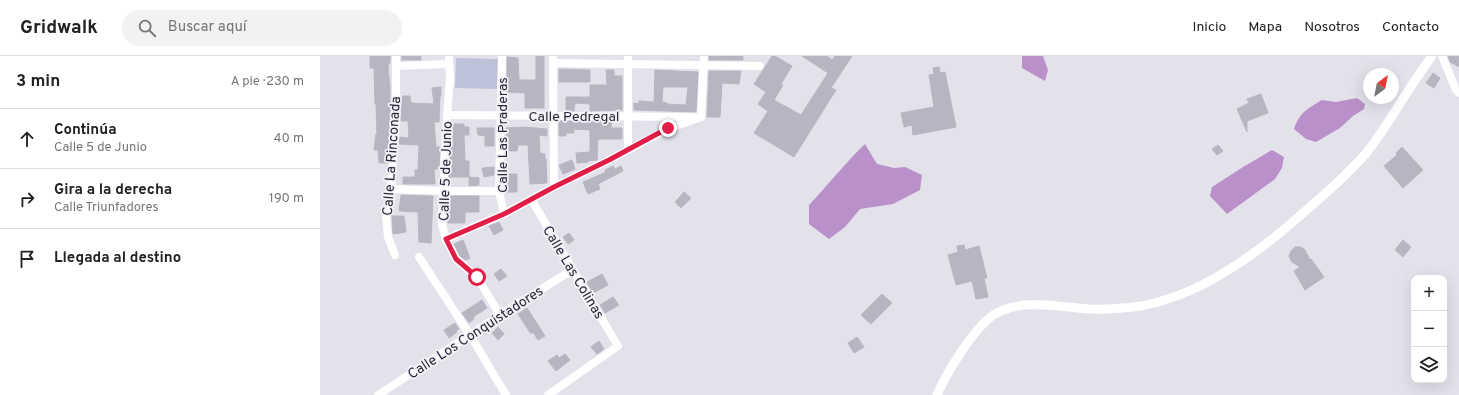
<!DOCTYPE html>
<html lang="es">
<head>
<meta charset="utf-8">
<style>
  :root { --surface:#fff; --page:#f2f2f2; --text:#222; --muted:#767676; --line:#e0e0e0 }
  body { margin:0; font-family:Overpass,sans-serif; background:var(--page); color:var(--text) }
  .controls { position:absolute; right:12px; bottom:12px; display:grid; overflow:hidden; border-radius:8px; box-shadow:0 4px 16px #0002 }
  .controls button { width:36px; height:36px; display:grid; place-items:center; padding:0; border:0; border-bottom:1px solid var(--line); background:var(--surface); color:var(--text); font:20px sans-serif }
  .compass { position:absolute; left:1043px; top:12px; width:36px; height:36px; border-radius:50%; background:var(--surface); box-shadow:0 4px 16px #0002; rotate:32deg }
  .stop { position:absolute; width:12px; height:12px; margin:-9px; border:3px solid #e11d48; border-radius:50%; background:#fff }
  .stop.end { background:#e11d48; border-color:#fff; box-shadow:0 1px 4px #0008 }
  .list { margin:0; padding:0; list-style:none }
  h2 { display:flex; justify-content:space-between; align-items:center; height:52px; margin:0; padding:0 16px; font-size:17px }
  h2 small { font-size:13px; font-weight:400; color:var(--muted) }
  .list li { display:grid; grid-template-columns:26px 1fr auto; gap:12px; align-items:center; box-sizing:border-box; height:60px; padding:0 16px; border-top:1px solid var(--line) }
  .list b { display:block; font-size:15px; white-space:nowrap }
  .list p { margin:0; font-size:13px; white-space:nowrap; color:var(--muted) }
  .list em { font-size:13px; font-style:normal; color:var(--muted) }
  .icon { flex:none; width:22px; height:22px; fill:none; stroke:currentColor; stroke-width:2; stroke-linecap:round; stroke-linejoin:round }
  .map { position:relative; flex:none; width:1139px; height:339px; overflow:hidden }
  header { display:flex; align-items:center; gap:24px; box-sizing:border-box; height:56px; padding:0 20px; background:var(--surface); border-bottom:1px solid var(--line) }
  header strong { font-size:19px }
  nav { display:flex; gap:22px; margin-inline-start:auto; font-size:14px }
  .search { width:280px; height:36px; background:var(--page); display:flex; align-items:center; gap:10px; box-sizing:border-box; padding:0 14px; border-radius:22px; color:var(--muted); font-size:15px }
  main { display:flex }
  aside { flex:1; background:var(--surface) }
  .map>svg:first-child { display:block }
  .green { fill:#bdc2d9 }
  .water { fill:#ba90ca }
  .building { fill:#b7b5c2; stroke:#b8b5c4; fill-rule:evenodd }
  .lines { fill:none; stroke-linecap:round; stroke-linejoin:round }
  .minor { stroke:#fff; stroke-width:8 }
  .tertiary { stroke:#fff; stroke-width:9 }
  .route { stroke:#e11d48; stroke-width:5 }
  .labels { text-anchor:middle; stroke-width:3.5; stroke-linejoin:round; paint-order:stroke }
  .street-label { font-size:14px; fill:#2b243a; stroke:#f3f2f8 }
</style>
</head>
<body>
<header>
<strong>Gridwalk</strong>
<div class="search"><svg class="icon" aria-label="search" viewBox="0 0 24 24"><circle cx="10" cy="10" r="6"/><path d="M15 15l6 6"/></svg>Buscar aquí</div>
<nav><a>Inicio</a><a>Mapa</a><a>Nosotros</a><a>Contacto</a></nav>
</header>
<main>
<aside>
<h2>3 min<small>A pie · 230 m</small></h2>
<ul class="list">
<li><svg class="icon" aria-label="ahead" viewBox="0 0 24 24"><path d="M12 20V5M6 11l6-6 6 6"/></svg><div><b>Continúa</b><p>Calle 5 de Junio</p></div><em>40 m</em></li>
<li><svg class="icon" aria-label="right" viewBox="0 0 24 24"><path d="M7 20v-9h11M14 6l5 5-5 5"/></svg><div><b>Gira a la derecha</b><p>Calle Triunfadores</p></div><em>190 m</em></li>
<li><svg class="icon" aria-label="arrive" viewBox="0 0 24 24"><path d="M6 21V4h12l-3 4 3 4H6"/></svg><div><b>Llegada al destino</b></div></li>
</ul>
</aside>
<div class="map">
<svg width="1139" height="339" viewBox="0 0 1139 339">
  <rect width="100%" height="100%" fill="#e3e2eb"/>
  <polygon class="green" points="136,2 178,3 177,33 135,32"/>
  <g class="water">
    <polygon points="702,0 723,0 728,14 725,25 702,12"/>
    <path d="M 1037,42 L 1045,48 L 1044,53 L 1033,60 L 1020,72 L 996,86 L 986,83 L 974,73 C 980,56 987,53 1002,44 L 1016,46 Z"/>
    <path d="M 545,88 L 557,108 L 574,112 L 585,111 L 602,119 L 600,134 L 573,148 L 540,153 L 525,171 L 509,183 L 489,168 L 489,149 C 508,129 525,107 545,88 Z"/>
    <polygon points="952,94 964,101 962,112 955,123 907,158 890,140 892,131 923,111"/>
  </g>
  <g class="building">
    <polygon points="50,0 70,0 70,7 69,7 68,12 70,31 70,58 67,107 59,107 58,94 54,94 56,78 57,78 56,48 55,48 54,12 50,12"/>
    <rect x="82" y="0" width="19" height="4"/>
    <polygon points="216,0 224,0 224,52 205,52 205,37 187,36 187,1 198,2 199,24 216,24"/>
    <rect x="389" y="0" width="34" height="4"/>
    <polygon points="452,0 455,0 472,10 461,28 463,29 454,44 481,59 508,17 482,0 507,0 512,4 515,0 532,0 511,32 516,34 474,101 434,77 448,55 438,48 446,36 434,28"/>
    <polygon points="1128,0 1139,0 1139,11 1130,6"/>
    <polygon points="619,11 620,17 625,16 636,71 593,79 592,69 584,71 581,57 614,51 609,19 614,18 613,12"/>
    <polygon points="239,13 270,14 270,26 239,26"/>
    <polygon points="286,14 294,14 294,20 302,20 302,54 270,55 270,48 255,47 254,55 246,54 246,41 270,41 270,29 287,29"/>
    <path d="M 335,14 L 378,16 L 376,56 L 314,54 L 314,47 L 319,48 L 319,45 L 334,46 ZM 343,31 L 368,31 L 366,49 L 347,48 L 347,47 L 342,46 Z"/>
    <polygon points="389,15 421,15 419,28 402,27 400,61 387,61"/>
    <polygon points="1113,17 1120,22 1114,32 1106,27"/>
    <polygon points="121,31 121,40 120,40 119,66 114,66 116,91 120,91 119,113 114,113 115,128 83,128 83,121 95,121 95,114 98,114 99,89 79,88 80,81 89,82 88,65 81,65 82,40 90,40 91,47 114,48 112,32"/>
    <polygon points="941,38 948,57 927,65 927,76 917,53 929,47 927,43"/>
    <polygon points="239,65 292,66 291,72 302,72 302,83 278,83 277,104 267,105 268,106 257,107 256,97 270,96 270,74 254,73 254,77 246,77 246,80 239,80"/>
    <polygon points="132,68 144,68 144,71 149,71 149,79 144,79 145,105 149,105 149,121 129,121"/>
    <polygon points="203,71 227,73 227,80 219,79 220,97 225,98 225,103 226,103 227,127 210,128 208,89 198,89 197,95 187,95 186,72"/>
    <polygon points="157,72 174,72 174,90 165,90 165,80 158,79"/>
    <polygon points="898,89 903,95 897,99 892,93"/>
    <polygon points="1082,91 1103,114 1083,132 1064,110 1077,99 1076,97"/>
    <polygon points="252,104 255,113 243,118 239,109"/>
    <polygon points="293,110 295,113 301,110 303,115 278,128 280,133 268,138 263,126 286,116 285,114"/>
    <polygon points="174,111 174,119 164,121 162,112"/>
    <rect x="185" y="118" width="12" height="18"/>
    <polygon points="149,121 159,122 159,129 149,130"/>
    <polygon points="364,136 371,142 361,152 355,146"/>
    <polygon points="81,139 113,140 111,187 99,186 98,156 79,155"/>
    <polygon points="129,140 159,140 159,156 145,156 145,167 128,167"/>
    <polygon points="72,160 84,160 86,176 73,178"/>
    <polygon points="179,166 183,174 174,179 169,170"/>
    <polygon points="249,177 254,184 248,188 243,181"/>
    <polygon points="143,184 150,202 146,204 140,200 134,188"/>
    <polygon points="1083,184 1091,191 1083,201 1075,194"/>
    <polygon points="644,189 645,194 659,190 667,222 664,222 668,241 656,243 652,225 636,229 628,199 638,196 637,190"/>
    <polygon points="975,191 981,191 985,194 990,204 991,203 1004,221 985,234 974,215 980,211 972,206 969,200 971,195"/>
    <polygon points="181,213 187,220 179,225 174,218"/>
    <polygon points="282,218 288,229 273,237 267,226"/>
    <polygon points="562,238 572,247 551,268 541,259"/>
    <polygon points="293,241 299,249 285,257 280,249"/>
    <polygon points="162,244 167,252 153,261 154,263 149,267 142,257"/>
    <polygon points="207,252 225,280 218,284 213,276 211,278 198,258"/>
    <polygon points="135,267 139,273 136,275 137,276 129,282 124,274"/>
    <polygon points="178,271 184,278 178,284 172,277"/>
    <polygon points="537,281 544,291 534,297 528,287"/>
    <polygon points="279,285 284,293 277,298 271,291"/>
    <polygon points="245,298 250,304 236,315 228,305 237,299 239,302"/>
  </g>
  <g class="lines">
    <g class="minor">
      <polyline points="129,0 130,23 126,72 122,169 126,183 136,203 157,221 180,259"/>
      <polyline points="182,0 179,135 184,158"/>
      <polyline points="233,0 234,131"/>
      <polyline points="1122,0 1136,34 1139,37"/>
      <polyline points="233,7 440,10"/>
      <polyline points="76,10 129,8"/>
      <polyline points="127,59 374,61"/>
      <polyline points="381,61 384,0"/>
      <polyline points="308,94 308,0"/>
      <polyline points="71,133 123,135 179,135"/>
      <polyline points="211,143 298,290 228,339"/>
      <polyline points="126,183 184,158 234,131 289,104 348,73 381,61"/>
      <polyline points="75,199 68,181 66,160 71,133 76,58 76,0"/>
      <polyline points="99,201 150,279 186,339"/>
      <polyline points="58,339 180,259 252,214"/>
    </g>
    <path class="tertiary" d="M 617,339 C 627,316 652,275 672,260 C 700,241 738,251 769,253 C 780,254 791,253 802,252 C 829,251 857,241 882,229 C 923,208 957,181 991,150 C 1011,133 1030,116 1047,96 C 1063,76 1076,53 1090,32 C 1097,21 1105,10 1112,0"/>
  </g>
  <g class="lines">
    <polyline class="route" points="157,221 136,203 126,183 184,158 234,131 289,104 348,72"/>
  </g>
  <g class="labels">
    <g class="street-label">
      <text x="254" y="65">Calle Pedregal</text>
      <text transform="translate(182 79) rotate(-90)" y="5">Calle Las Praderas</text>
      <text transform="translate(71 100) rotate(-86)" y="5">Calle La Rinconada</text>
      <text transform="translate(125 115) rotate(-88)" y="5">Calle 5 de Junio</text>
      <text transform="translate(254 216) rotate(59)" y="5">Calle Las Colinas</text>
      <text transform="translate(155 276) rotate(-33)" y="5">Calle Los Conquistadores</text>
    </g>
  </g>
</svg>
<div class="controls">
<button>+</button>
<button>−</button>
<button><svg class="icon" aria-label="layers" viewBox="0 0 24 24"><path d="M12 4l9 5-9 5-9-5zM3 14l9 5 9-5"/></svg></button>
</div>
<svg class="compass" viewBox="-18 -18 36 36"><path d="M0-13l5 13h-10z" fill="#e53935"/><path d="M0 13l5-13h-10z" fill="#767676"/></svg>
<div class="stop" style="left:157px;top:221px"></div>
<div class="stop end" style="left:348px;top:72px"></div>
</div>
</main>
</body>
</html>
